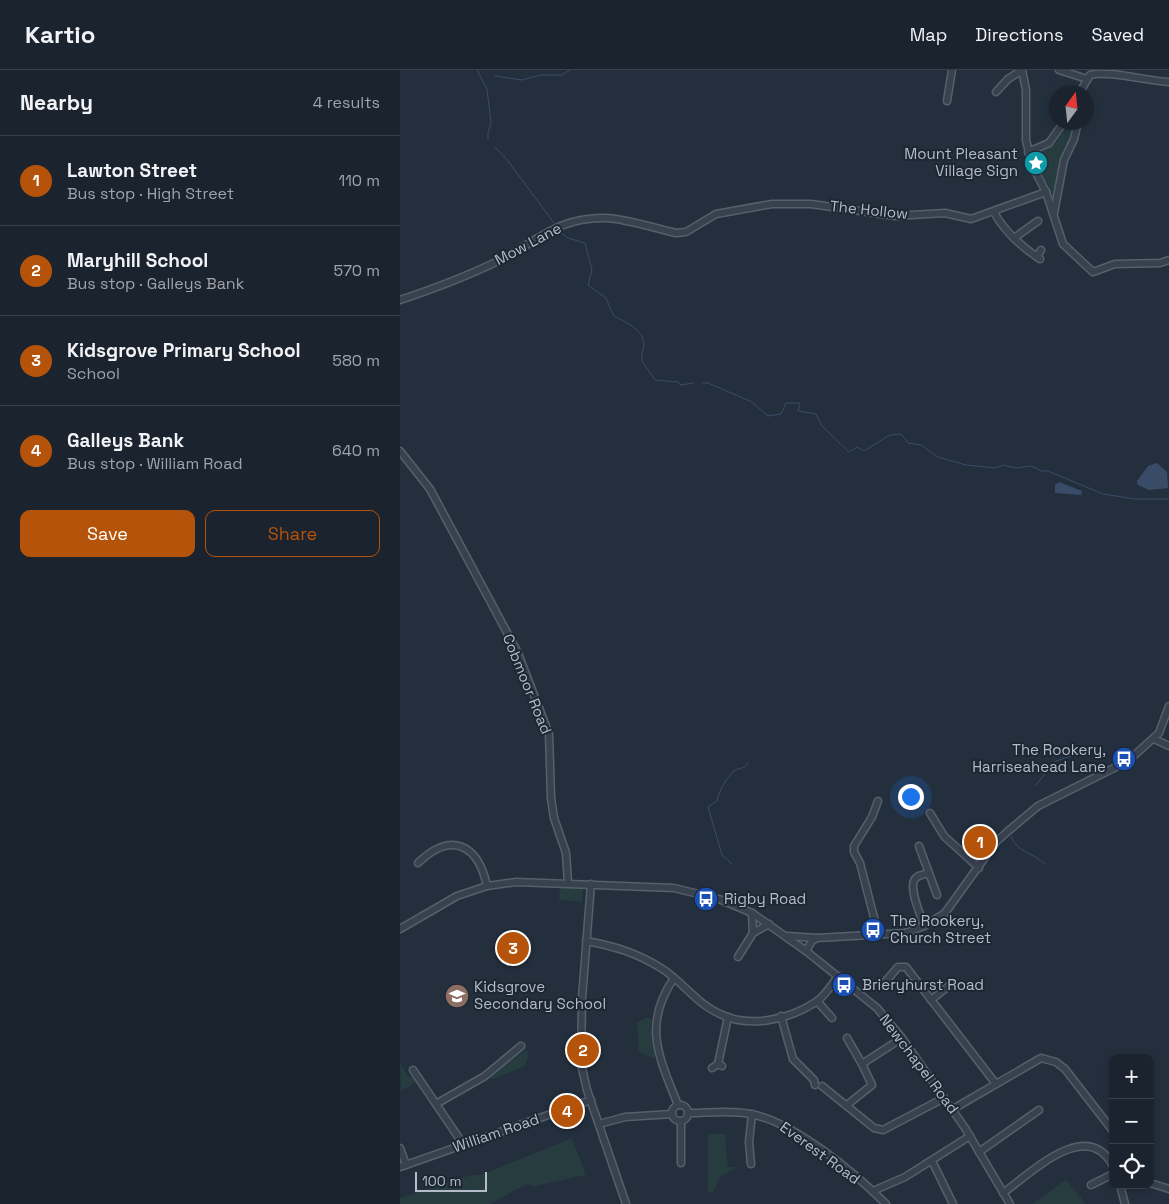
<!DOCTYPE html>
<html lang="en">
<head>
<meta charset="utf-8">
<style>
  :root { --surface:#1b232e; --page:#282f3a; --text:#f1f3f6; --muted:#a0a4aa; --line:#39404a; --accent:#b45309 }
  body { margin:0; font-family:"Space Grotesk",sans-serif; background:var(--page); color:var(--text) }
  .controls { position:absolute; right:15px; bottom:15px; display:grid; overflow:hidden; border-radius:10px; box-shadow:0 2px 8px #0003 }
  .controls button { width:45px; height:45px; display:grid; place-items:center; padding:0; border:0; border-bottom:1px solid var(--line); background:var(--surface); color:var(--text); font:25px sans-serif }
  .compass { position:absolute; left:649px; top:15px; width:45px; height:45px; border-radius:50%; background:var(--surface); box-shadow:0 2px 8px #0003; rotate:15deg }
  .scale { position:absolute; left:15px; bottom:12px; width:72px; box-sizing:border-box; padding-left:5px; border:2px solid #b4bcc9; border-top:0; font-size:14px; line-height:18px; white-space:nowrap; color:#b4bcc9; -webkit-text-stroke:4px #1d2633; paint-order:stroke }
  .you { position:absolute; left:510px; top:726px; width:18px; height:18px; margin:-12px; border:4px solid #fff; border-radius:50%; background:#1a73e8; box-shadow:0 0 0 8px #1a73e833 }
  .badge { display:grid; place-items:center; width:32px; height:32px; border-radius:50%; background:var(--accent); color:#fff; font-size:16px; font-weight:700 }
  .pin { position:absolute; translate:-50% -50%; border:2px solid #fff; box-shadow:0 1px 5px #0006 }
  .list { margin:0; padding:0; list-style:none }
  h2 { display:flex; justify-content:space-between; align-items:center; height:65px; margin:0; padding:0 20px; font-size:21px }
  h2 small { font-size:16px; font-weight:400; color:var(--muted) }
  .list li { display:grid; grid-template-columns:32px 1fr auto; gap:15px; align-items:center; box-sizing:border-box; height:90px; padding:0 20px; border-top:1px solid var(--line) }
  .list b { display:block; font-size:19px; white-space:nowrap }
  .list p { margin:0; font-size:16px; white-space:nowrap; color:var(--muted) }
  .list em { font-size:16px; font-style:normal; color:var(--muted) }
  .actions { display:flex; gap:10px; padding:15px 20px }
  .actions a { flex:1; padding:11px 0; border:1px solid var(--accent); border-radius:10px; text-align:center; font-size:18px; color:var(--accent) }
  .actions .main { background:var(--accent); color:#fff }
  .icon { flex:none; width:28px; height:28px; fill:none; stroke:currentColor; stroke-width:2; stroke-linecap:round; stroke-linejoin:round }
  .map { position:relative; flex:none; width:769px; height:1134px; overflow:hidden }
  header { display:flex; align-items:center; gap:30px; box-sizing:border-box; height:70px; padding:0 25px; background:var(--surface); border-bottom:1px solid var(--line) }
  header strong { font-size:24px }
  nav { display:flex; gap:28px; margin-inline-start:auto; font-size:18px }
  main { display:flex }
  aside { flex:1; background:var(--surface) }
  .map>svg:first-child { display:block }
  .green { fill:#263c3f }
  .water { fill:#394c67 }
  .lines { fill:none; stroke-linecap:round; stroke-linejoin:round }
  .stream { stroke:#394c67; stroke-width:1 }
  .minor-casing { stroke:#565f6c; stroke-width:9 }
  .minor { stroke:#38414e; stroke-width:6 }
  .labels { text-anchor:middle; stroke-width:4; stroke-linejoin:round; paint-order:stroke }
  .poi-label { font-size:15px; fill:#b4bcc9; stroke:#1d2633; text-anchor:start }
  .street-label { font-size:15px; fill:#b4bcc9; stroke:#1d2633 }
</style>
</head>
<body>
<header>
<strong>Kartio</strong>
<nav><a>Map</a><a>Directions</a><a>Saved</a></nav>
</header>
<main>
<aside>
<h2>Nearby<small>4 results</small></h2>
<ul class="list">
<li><span class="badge">1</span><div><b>Lawton Street</b><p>Bus stop · High Street</p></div><em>110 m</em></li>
<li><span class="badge">2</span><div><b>Maryhill School</b><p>Bus stop · Galleys Bank</p></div><em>570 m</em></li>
<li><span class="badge">3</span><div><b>Kidsgrove Primary School</b><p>School</p></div><em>580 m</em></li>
<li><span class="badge">4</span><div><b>Galleys Bank</b><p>Bus stop · William Road</p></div><em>640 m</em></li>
</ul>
<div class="actions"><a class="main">Save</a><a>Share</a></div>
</aside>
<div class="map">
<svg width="769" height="1134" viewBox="0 0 769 1134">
  <rect width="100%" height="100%" fill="#242f3e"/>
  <g class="green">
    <path d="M 669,53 L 677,53 L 658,105 L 654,136 C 651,126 651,118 645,109 C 641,102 635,96 634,87 L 656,72 Z"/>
    <polygon points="160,816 178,817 183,820 182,832 159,830"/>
    <polygon points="247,947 251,949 252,972 257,985 253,988 239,982 237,953"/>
    <polygon points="127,979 128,987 125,996 94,1009 89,1007"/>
    <polygon points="0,993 8,1006 14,1008 16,1012 1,1021"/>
    <polygon points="308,1064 325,1064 328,1097 337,1097 320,1107 313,1122 308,1122"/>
    <polygon points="172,1068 186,1105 135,1116 126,1114 91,1134 0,1134 0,1128 68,1106 84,1104"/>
    <polygon points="666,1110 686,1134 632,1134"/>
  </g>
  <g class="water">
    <polygon points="757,393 767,402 768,418 749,420 738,415 737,411 748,396"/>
    <polygon points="659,412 682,421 681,425 655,423 655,415"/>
  </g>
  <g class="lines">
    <g class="stream">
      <polyline points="77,0 87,19 91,53 88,63 88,70"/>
      <polyline points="95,6 122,10 140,5 162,5 170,0"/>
      <polyline points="95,77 108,91 154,153"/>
      <path d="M 159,161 L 168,168 L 185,173 L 192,200 L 188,215 L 206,228 L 213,245 C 224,252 244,259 244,275 C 243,281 241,285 242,291 L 255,310 L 278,312 L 281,315 L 293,313"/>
      <polyline points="302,313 308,313 352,332 368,346 381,344 386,333 400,333 398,341 416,344 422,356 449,382 457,377 464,381 490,365 501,364 508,373 521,375 538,387 566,395 596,398 603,395 616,398 631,396 642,401 648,401 703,424 735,429 769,429"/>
      <polyline points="635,716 656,691 677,684"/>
      <path d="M 611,767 C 618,783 634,783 645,794"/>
      <path d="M 332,794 L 322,785 L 308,737 L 317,731 C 319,721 326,708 334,701 C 339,697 344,700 348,693"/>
    </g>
    <g class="minor-casing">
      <g id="minor">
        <polyline points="622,0 626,20 626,70 632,95 646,122 663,174 693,202 715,194 760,193 769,190"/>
        <polyline points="659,0 687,9"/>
        <polyline points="596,22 608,9 622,0"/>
        <path d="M 680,22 L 690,5 C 710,0 746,11 769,12"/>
        <polyline points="547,31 552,0"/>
        <polyline points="628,82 649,73 664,52"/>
        <path d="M 594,142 C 604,161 622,177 640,189"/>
        <polyline points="654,143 664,90 674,69 678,52"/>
        <polyline points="614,168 638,151"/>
        <polyline points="637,187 641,180"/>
        <path d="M 0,230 C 33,219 65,207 96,192 C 136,173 156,147 205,148 C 229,149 253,158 276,163 L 286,162 L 316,144 L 372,134 L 411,134 L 495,146 L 545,143 L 571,149 L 646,122"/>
        <polyline points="0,381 30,419 118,583 149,664 151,728 154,748 166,783 168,813"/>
        <polyline points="754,669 769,676"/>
        <polyline points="478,731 472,747 454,776 454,782 460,793 478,863"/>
        <polyline points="530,743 544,766 579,798"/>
        <polyline points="519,776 537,825"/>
        <path d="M 18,793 C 51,761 78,774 87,816"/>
        <polyline points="191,814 182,928 181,994 187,1020 226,1134"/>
        <polyline points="352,843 353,863"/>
        <path d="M 524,856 C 521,845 506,814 517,807 C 520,805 526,804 529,803"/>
        <polyline points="0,859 57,826 87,816 116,812 274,818 319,829 352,843 406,881 477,938 502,968 565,1058 610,1134"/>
        <polyline points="387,866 417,868"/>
        <path d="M 186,871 C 214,876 237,883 261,898 C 282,911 296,933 318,943 C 348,959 388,950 416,932 C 425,926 432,915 438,906"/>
        <polyline points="406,881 412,871 417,868 505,863 524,856 545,843 596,772 607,762 638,736 728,691 759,663 769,636"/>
        <polyline points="338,887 353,863 369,854"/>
        <path d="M 274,908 C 242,955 259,987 278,1035"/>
        <polyline points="486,911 498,897 506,897 596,1014"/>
        <polyline points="531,930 550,915"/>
        <polyline points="417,931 432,948"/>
        <polyline points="381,946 393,989 414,1010 415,1015"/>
        <polyline points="447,968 462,994"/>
        <polyline points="318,994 328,947"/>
        <polyline points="312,998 318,994 322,996"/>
        <polyline points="13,1000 63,1074"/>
        <polyline points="422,1016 474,1058 483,1060 544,1028"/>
        <polyline points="36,1034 85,1006 121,976"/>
        <circle cx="280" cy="1043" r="8"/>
        <polyline points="447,1035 472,1015 462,994 502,968"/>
        <polyline points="553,1039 641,988 656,992 665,999 713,1061"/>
        <path d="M 289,1043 C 309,1043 330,1040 350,1044 C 393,1051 455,1103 486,1134"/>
        <polyline points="281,1052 281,1093"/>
        <polyline points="199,1054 225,1047 272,1044"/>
        <polyline points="0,1078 6,1095"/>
        <polyline points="579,1082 639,1040"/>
        <polyline points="532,1091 553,1134"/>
        <polyline points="351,1094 349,1072 352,1044"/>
        <polyline points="0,1097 191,1030"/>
        <polyline points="750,1113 769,1119"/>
        <polyline points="691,1115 713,1104"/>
        <polyline points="720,1115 725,1134"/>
        <polyline points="473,1121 505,1107 570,1066"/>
        <path d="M 603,1123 C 630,1104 687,1046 713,1096"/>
      </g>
    </g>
    <use href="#minor" class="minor"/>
  </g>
  <defs>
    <g id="sight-disc" transform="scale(1.25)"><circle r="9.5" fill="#0f9aa8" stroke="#1d2633"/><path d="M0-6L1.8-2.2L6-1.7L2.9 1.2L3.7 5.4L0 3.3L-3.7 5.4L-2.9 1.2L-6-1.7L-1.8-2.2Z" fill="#fff"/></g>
    <g id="bus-disc" transform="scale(1.25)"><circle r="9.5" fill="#1a4fb4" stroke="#1d2633"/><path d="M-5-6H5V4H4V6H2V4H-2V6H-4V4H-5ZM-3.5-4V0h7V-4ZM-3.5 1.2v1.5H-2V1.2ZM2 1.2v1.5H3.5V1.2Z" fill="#fff"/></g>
    <g id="school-disc" transform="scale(1.25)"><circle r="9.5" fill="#8d6e63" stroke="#1d2633"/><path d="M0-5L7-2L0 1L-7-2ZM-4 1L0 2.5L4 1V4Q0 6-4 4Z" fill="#fff"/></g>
  </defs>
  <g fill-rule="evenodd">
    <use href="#sight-disc" x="636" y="93"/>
    <use href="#bus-disc" x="724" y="689"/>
    <use href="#bus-disc" x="306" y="829"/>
    <use href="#bus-disc" x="473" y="860"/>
    <use href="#bus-disc" x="444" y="915"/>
    <use href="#school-disc" x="57" y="926"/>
  </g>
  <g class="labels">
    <g class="poi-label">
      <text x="618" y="89" text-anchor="end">Mount Pleasant<tspan x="618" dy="17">Village Sign</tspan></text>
      <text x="706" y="685" text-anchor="end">The Rookery,<tspan x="706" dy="17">Harriseahead Lane</tspan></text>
      <text x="324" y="834">Rigby Road</text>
      <text x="490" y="856">The Rookery,<tspan x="490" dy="17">Church Street</tspan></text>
      <text x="462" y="920">Brieryhurst Road</text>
      <text x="74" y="922">Kidsgrove<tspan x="74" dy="17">Secondary School</tspan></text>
    </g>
    <g class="street-label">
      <text transform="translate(469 140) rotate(6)" y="5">The Hollow</text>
      <text transform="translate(128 174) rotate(-28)" y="5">Mow Lane</text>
      <text transform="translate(127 614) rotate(68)" y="5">Cobmoor Road</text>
      <text transform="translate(519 994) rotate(53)" y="5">Newchapel Road</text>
      <text transform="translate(96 1063) rotate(-19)" y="5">William Road</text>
      <text transform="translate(420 1083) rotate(36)" y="5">Everest Road</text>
    </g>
  </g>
</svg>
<div class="controls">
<button>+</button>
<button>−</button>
<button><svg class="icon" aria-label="locate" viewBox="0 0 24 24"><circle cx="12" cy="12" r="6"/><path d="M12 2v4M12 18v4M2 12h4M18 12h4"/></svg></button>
</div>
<svg class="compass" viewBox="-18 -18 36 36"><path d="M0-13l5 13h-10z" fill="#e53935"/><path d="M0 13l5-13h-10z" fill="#a0a4aa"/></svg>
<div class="scale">100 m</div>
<div class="you"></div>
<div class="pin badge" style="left:580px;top:772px">1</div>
<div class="pin badge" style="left:183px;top:980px">2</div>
<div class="pin badge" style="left:113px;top:878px">3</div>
<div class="pin badge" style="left:167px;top:1041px">4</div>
</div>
</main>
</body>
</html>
